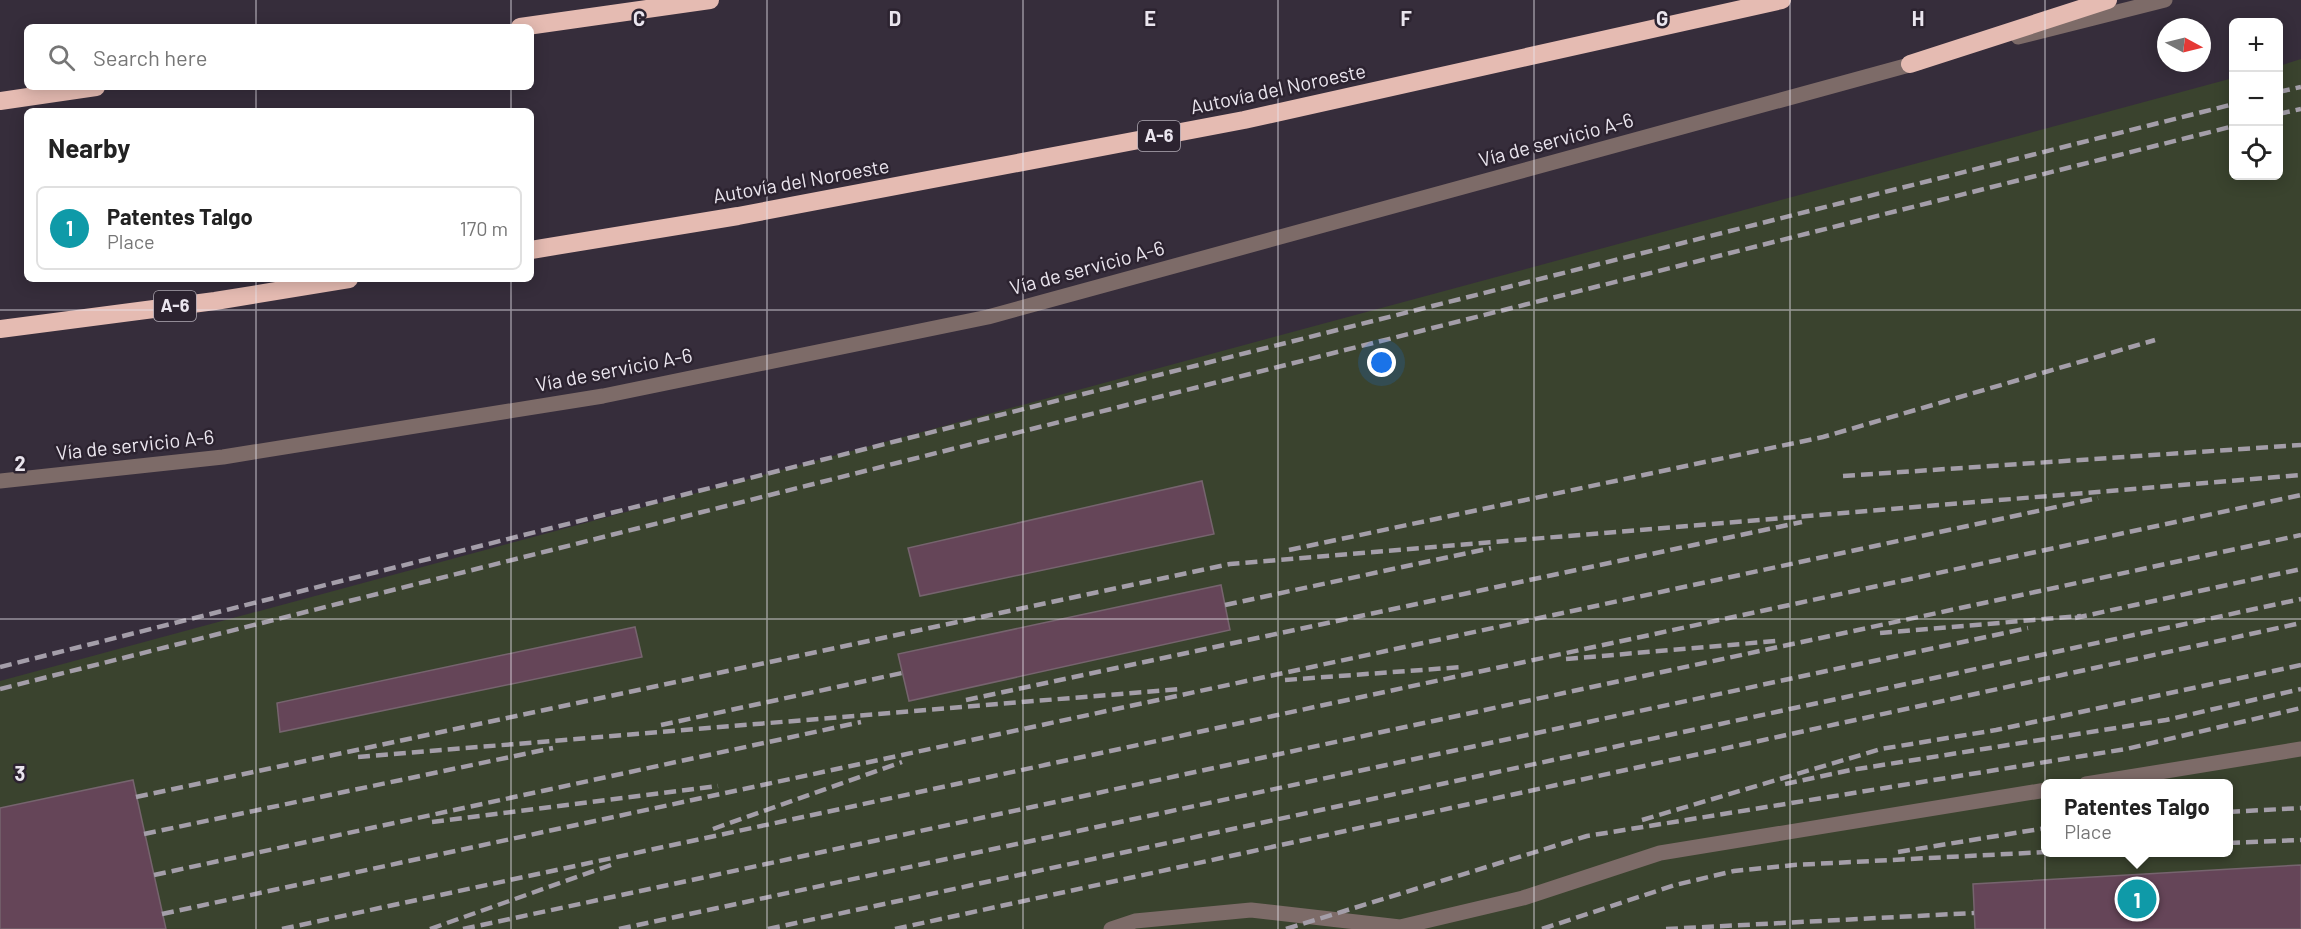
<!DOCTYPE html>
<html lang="en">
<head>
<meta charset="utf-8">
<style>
  :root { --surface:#fff; --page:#f6f6f6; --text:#222; --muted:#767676; --line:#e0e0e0; --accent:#386e73 }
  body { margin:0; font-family:Barlow,sans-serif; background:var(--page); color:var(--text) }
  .controls { position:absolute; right:18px; top:18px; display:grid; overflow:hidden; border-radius:9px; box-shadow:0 3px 15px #0003 }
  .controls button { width:54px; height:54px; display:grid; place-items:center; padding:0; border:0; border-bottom:2px solid var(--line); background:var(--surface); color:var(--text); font:30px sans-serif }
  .compass { position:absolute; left:2157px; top:18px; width:54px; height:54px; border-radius:50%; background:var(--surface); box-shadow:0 3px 15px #0003; rotate:97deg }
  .you { position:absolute; left:1382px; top:363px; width:21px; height:21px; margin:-15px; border:4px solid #fff; border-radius:50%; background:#1a73e8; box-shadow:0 0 0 9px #1a73e833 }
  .badge { display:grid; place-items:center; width:39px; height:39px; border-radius:50%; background:var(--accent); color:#fff; font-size:20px; font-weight:700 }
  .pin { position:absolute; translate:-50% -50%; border:3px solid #fff; box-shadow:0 2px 6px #0006 }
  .popup { position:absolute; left:2041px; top:779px; width:192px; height:78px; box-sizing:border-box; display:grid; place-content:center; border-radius:9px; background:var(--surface); filter:drop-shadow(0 2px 4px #0005); font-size:20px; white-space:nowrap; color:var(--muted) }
  .popup b { font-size:22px; color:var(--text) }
  .popup::after { content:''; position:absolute; left:50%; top:100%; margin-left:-12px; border:12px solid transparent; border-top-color:var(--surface) }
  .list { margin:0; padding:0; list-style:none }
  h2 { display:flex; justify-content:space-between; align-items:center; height:78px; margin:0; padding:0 24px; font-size:26px }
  h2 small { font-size:20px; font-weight:400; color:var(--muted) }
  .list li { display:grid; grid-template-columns:39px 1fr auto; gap:18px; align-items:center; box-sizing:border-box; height:84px; margin:0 12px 12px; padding:0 12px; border:2px solid var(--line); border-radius:9px }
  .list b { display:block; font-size:22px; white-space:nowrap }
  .list p { margin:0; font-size:20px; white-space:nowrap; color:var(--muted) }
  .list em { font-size:20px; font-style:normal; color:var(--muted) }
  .icon { flex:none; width:33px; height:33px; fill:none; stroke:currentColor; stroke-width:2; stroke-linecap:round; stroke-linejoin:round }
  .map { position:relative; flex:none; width:2301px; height:929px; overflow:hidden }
  .search { position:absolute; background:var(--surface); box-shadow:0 3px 15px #0003; left:24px; top:24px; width:510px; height:66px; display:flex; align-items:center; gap:15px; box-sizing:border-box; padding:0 21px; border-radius:9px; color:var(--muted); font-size:22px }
  .panel { position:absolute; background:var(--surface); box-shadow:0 3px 15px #0003; left:24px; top:108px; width:510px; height:174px; border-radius:9px }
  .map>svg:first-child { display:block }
  .green { fill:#3a432e; fill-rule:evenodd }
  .building { fill:#654558; stroke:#76646e; stroke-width:1.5 }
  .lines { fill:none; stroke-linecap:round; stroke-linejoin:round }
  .minor { stroke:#7d6b68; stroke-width:15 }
  .highway { stroke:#e5bbb2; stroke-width:18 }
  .rail { stroke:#a49ea9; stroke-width:4.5; stroke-dasharray:12 6; stroke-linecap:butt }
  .grid { fill:none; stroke:#eae5ee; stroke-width:1.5; stroke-opacity:0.55 }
  .labels { text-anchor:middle; stroke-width:5; stroke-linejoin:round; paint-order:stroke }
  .shield { fill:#2c2330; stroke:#b1abb5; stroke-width:1.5 }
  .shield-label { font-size:18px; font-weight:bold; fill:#eae5ee }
  .street-label { font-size:20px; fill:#eae5ee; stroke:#2c2330 }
  .grid-label { font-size:20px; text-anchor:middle; font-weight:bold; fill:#eae5ee; stroke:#2c2330; stroke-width:5; stroke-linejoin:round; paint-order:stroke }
</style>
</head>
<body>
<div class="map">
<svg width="2301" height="929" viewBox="0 0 2301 929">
  <rect width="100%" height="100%" fill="#362d3b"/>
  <path class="green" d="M 2301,59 L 2301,929 L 0,929 L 0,681 L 2233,78 L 2234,176 L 2278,176 L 2279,66 ZM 2046,784 L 2228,784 L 2228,852 L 2046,852 Z"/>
  <g class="building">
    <polygon points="1202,481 1214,534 920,596 908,548"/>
    <polygon points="1221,585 1230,630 909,701 898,654"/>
    <polygon points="635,627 642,657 280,732 277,703"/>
    <polygon points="133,780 166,929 0,929 0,808"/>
    <polygon points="2301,865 2301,929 1975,929 1973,884"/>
  </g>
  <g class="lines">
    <g class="minor">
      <polyline points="2018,37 2165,0"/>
      <polyline points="0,481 223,457 603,396 988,317 1920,62"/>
      <polyline points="2086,784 2301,749"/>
      <polyline points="1111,929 1135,921 1251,910 1400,927 1523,898 1660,853 2046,790"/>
    </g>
    <g class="highway">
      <polyline points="520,27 710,0"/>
      <polyline points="1910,64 2108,0"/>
      <polyline points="0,101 96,87"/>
      <polyline points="531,250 738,216 1244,120 1782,0"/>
      <polyline points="0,329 215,301 349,279"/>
    </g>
    <g class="rail">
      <polyline points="2278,92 2301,87"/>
      <polyline points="2278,114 2301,109"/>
      <polyline points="1843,476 2301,445"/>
      <polyline points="1289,550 1823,437 2155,340"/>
      <polyline points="1225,605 1491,548"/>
      <polyline points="2075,618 2301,569"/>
      <polyline points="1880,633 2081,616"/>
      <polyline points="1566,659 1776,641"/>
      <polyline points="0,667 2234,104"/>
      <polyline points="1285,680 1462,667"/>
      <polyline points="0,689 2234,126"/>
      <polyline points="966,700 1802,522"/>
      <polyline points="661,725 902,673"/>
      <polyline points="358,757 1180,689"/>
      <polyline points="1785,784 1851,770 2166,720 2301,689"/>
      <polyline points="136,797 1230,564 2301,475"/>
      <polyline points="2228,812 2301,808"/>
      <polyline points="1642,820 1881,749 1996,730 2301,665"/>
      <polyline points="432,822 718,786"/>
      <polyline points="713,829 902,762"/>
      <polyline points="144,834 553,748"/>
      <polyline points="2228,843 2301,840"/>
      <polyline points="1898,852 2046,828"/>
      <polyline points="154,875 861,722"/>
      <polyline points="162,914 2098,498"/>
      <polyline points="282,929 2301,495"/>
      <polyline points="430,929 611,865"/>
      <polyline points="463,929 2301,535"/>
      <polyline points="619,929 2028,628"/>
      <polyline points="768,929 2301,599"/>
      <polyline points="895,929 2301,623"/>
      <polyline points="1286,929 1587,836 2126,749 2301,708"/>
      <polyline points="1542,929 1675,885 1734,871 1794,865 2046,852"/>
      <polyline points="1666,929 1974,913"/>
    </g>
  </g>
  <path class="grid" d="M 256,0 L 256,27M 511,0 L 511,27M 767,0 L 767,929M 1023,0 L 1023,929M 1278,0 L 1278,929M 1534,0 L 1534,929M 1790,0 L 1790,929M 2045,0 L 2045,929M 256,87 L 256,111M 511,87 L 511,111M 256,279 L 256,929M 511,279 L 511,929M 0,310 L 2301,310M 0,619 L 2301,619"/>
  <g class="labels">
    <g class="shield">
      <rect x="1138" y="121" width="42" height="30" rx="4.5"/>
      <rect x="154" y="291" width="42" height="30" rx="4.5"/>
    </g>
    <g class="shield-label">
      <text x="1159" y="142">A-6</text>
      <text x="175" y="312">A-6</text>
    </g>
    <g class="street-label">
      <text transform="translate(1278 89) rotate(-12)" y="7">Autovía del Noroeste</text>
      <text transform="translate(1556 140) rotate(-15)" y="7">Vía de servicio A-6</text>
      <text transform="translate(801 181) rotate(-10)" y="7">Autovía del Noroeste</text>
      <text transform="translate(1087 268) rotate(-15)" y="7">Vía de servicio A-6</text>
      <text transform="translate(614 370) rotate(-11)" y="7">Vía de servicio A-6</text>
      <text transform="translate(135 445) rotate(-6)" y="7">Vía de servicio A-6</text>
    </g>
  </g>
  <g class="grid-label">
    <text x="639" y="26">C</text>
    <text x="895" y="26">D</text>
    <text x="1150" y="26">E</text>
    <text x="1406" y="26">F</text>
    <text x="1662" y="26">G</text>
    <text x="1918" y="26">H</text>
    <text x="20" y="471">2</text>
    <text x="20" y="781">3</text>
  </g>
</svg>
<div class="controls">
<button>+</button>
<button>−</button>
<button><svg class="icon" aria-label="locate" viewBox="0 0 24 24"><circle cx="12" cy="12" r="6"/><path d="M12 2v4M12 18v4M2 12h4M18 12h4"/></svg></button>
</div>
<svg class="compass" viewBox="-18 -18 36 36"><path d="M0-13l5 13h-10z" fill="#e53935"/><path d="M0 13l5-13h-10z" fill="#767676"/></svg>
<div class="you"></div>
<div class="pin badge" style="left:2137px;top:899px;background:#0f9aa8">1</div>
<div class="popup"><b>Patentes Talgo</b>Place</div>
<div class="search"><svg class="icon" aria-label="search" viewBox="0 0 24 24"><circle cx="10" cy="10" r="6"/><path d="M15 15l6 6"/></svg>Search here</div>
<section class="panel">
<h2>Nearby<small></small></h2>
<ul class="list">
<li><span class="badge" style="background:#0f9aa8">1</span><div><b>Patentes Talgo</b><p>Place</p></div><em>170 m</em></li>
</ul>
</section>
</div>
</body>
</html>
